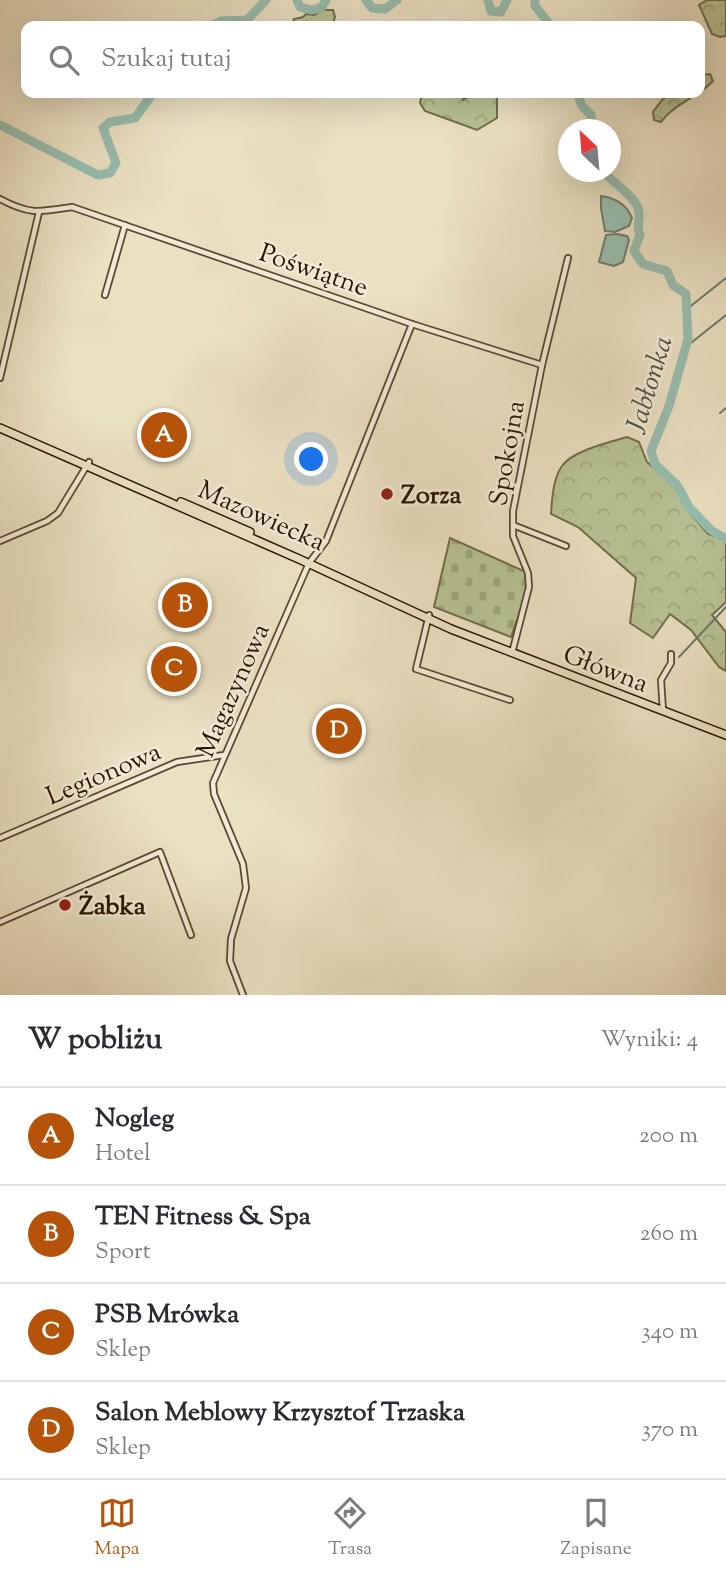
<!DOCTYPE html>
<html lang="pl">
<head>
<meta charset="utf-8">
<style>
  :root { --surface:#fff; --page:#f7f7f7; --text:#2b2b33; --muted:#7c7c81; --line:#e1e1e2; --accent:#b45309 }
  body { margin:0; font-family:"Sorts Mill Goudy",serif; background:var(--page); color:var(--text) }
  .compass { position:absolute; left:558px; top:119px; width:63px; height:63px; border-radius:50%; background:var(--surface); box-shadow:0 7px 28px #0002; rotate:334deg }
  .you { position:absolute; left:312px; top:460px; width:24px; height:24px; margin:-18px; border:5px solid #fff; border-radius:50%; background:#1a73e8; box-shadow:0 0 0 10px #1a73e833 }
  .badge { display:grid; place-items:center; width:46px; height:46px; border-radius:50%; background:var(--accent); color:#fff; font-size:23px; font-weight:700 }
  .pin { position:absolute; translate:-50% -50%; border:4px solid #fff; box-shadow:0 2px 7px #0006 }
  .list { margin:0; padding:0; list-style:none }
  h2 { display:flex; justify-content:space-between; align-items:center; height:91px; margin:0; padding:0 28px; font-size:30px }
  h2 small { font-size:23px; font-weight:400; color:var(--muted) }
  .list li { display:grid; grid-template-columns:46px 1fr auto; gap:21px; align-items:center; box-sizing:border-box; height:98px; padding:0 28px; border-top:2px solid var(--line) }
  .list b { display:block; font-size:26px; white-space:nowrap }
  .list p { margin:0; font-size:23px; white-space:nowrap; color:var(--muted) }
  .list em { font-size:23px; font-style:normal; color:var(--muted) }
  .icon { flex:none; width:38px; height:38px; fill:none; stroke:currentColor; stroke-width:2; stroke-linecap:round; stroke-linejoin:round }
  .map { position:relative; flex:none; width:726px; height:995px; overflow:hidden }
  .search { position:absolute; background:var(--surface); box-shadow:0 7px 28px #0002; left:21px; right:21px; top:21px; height:77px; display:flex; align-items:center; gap:18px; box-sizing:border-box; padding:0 24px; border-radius:14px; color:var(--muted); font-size:26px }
  .sheet { height:483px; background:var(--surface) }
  nav { display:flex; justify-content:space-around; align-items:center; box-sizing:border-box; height:98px; border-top:2px solid var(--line); background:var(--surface); font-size:19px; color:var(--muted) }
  nav a { display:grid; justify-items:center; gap:4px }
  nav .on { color:var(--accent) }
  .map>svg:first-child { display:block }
  .forest { fill:url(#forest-crowns); stroke:#726c4a; stroke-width:2 }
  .cemetery { fill:url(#cemetery-stones); stroke:#726c4a; stroke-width:2 }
  .water { fill:#98bdaf; stroke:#6d7a69; stroke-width:2 }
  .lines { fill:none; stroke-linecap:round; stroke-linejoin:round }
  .stream { stroke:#6d7a69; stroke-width:2 }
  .river { stroke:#98bdaf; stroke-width:9 }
  .minor-casing { stroke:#5c4830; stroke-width:8 }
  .primary-casing { stroke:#2c1500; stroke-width:10 }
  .minor { stroke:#f1ebd7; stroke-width:4.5 }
  .primary { stroke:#eae0c2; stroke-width:7 }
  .poi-dot { fill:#8f2418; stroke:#f1ebd7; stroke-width:2.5 }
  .labels { text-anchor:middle; stroke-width:5; stroke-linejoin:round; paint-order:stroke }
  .street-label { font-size:26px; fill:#2c1500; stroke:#f1ebd7 }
  .poi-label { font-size:26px; font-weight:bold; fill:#2c1500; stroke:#f1ebd7; text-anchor:start }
  .water-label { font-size:28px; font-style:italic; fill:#52503d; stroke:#f1ebd7 }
</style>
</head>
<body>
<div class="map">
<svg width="726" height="995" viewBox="0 0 726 995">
  <defs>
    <pattern id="forest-crowns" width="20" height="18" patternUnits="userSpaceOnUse" patternTransform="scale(1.75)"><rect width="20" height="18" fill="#b7c293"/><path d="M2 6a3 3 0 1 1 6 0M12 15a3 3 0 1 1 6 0" fill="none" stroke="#9ea67d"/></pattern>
    <pattern id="cemetery-stones" width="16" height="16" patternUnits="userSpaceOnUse" patternTransform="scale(1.75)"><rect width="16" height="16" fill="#b7c293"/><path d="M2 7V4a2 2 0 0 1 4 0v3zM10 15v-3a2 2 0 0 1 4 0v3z" fill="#9ea67d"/></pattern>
  </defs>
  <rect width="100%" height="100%" fill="#eae0c2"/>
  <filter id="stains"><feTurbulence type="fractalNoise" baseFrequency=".00286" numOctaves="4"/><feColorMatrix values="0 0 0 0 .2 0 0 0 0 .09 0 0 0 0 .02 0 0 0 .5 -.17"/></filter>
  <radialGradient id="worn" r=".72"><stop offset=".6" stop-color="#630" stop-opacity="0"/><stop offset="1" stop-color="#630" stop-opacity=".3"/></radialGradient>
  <g class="forest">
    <polygon points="707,0 726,0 726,36 720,37 712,34 699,5"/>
    <polygon points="323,10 333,10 335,17 332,26 291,26 294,19 303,17 306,14 314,15"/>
    <path d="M 710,74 L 713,81 C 697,98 675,103 661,122 L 654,120 L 653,112 L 662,100 L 670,93 L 700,93 L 700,75 Z"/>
    <polygon points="422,93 462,93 463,100 474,93 497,93 497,118 477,130 425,111 420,103"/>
    <path d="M 627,437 L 639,442 L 647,462 L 673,484 L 690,513 L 708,534 L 726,540 L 726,602 L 712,615 L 726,632 L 726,671 L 719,667 L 691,630 L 670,614 L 653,638 L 630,623 L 636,578 L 578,527 L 551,514 C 552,500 553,478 562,466 C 572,451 610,442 627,437 Z"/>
  </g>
  <polygon class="cemetery" points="450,538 528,573 529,587 511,637 434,607"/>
  <g class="water">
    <path d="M 601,196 C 615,198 627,205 632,218 L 629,226 L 615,232 L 605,231 L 601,208 Z"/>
    <polygon points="617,234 627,236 629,240 623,262 614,266 599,262 606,235"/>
  </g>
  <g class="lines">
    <g class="stream">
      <polyline points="687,309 726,278"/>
      <polyline points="686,347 726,315"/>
      <polyline points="720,413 726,408"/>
      <polyline points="679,657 726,607"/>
    </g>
    <g class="river">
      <polyline points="297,0 300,7 311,10 321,8 326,0"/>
      <polyline points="366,0 372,8 385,9 397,0"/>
      <polyline points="488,0 491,11 501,12 507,0"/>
      <polyline points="535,0 535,6 551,26"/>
      <polyline points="210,26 221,21 247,20 266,0"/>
      <polyline points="577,93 582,106 591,115 592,130"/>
      <polyline points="0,125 98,175 110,173 116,163 103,128 110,122 135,118 153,93"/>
      <path d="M 604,172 C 612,182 635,197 638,208 C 642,218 635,226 640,235 L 634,251 L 643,264 L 667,271 L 673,285 L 686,294 L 688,339 L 669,406 L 651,451 L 655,464 L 677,485 L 689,507 L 711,530 L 726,539"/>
    </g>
    <g class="minor-casing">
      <g id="minor">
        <path d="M 0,199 C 30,215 39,212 72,207 L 412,324 L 542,365"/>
        <polyline points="105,295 125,225"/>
        <polyline points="0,378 39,212"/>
        <polyline points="513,525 566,546"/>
        <polyline points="0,541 47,521 58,513 89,462"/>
        <polyline points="429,615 416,669 510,700"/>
        <polyline points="512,653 529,587 528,573 513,536 513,511 542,365 568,258"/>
        <polyline points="663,711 661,680 671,663 671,654"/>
        <polyline points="0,838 177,762 224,755"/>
        <polyline points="0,922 160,852 191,935"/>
        <polyline points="243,995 230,961 231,939 246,888 243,864 214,794 213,783 309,563 326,541 412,324"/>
      </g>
    </g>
    <g class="primary-casing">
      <g id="primary">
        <polyline points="0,428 299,559 451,629 726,735"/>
        <polyline points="181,502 250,532"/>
      </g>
    </g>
    <use href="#minor" class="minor"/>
    <use href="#primary" class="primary"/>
  </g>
  <g class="poi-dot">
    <circle cx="387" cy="494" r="7"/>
    <circle cx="65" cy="905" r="7"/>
  </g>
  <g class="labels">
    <g class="street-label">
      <text transform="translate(314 269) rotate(19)" y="9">Poświątne</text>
      <text transform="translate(506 453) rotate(-80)" y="9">Spokojna</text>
      <text transform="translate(262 515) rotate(24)" y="9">Mazowiecka</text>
      <text transform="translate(606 668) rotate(21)" y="9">Główna</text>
      <text transform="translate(232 690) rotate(-66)" y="9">Magazynowa</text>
      <text transform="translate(103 773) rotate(-23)" y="9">Legionowa</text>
    </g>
    <g class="poi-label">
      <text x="401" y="503">Zorza</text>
      <text x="79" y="914">Żabka</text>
    </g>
    <g class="water-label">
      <text transform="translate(648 384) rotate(-73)" y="10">Jabłonka</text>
    </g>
  </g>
  <rect width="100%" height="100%" filter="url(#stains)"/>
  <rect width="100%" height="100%" fill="url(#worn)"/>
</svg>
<svg class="compass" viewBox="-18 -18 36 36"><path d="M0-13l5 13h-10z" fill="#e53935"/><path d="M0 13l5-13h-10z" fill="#7c7c81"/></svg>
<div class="you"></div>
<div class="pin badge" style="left:164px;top:435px">A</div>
<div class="pin badge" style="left:185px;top:605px">B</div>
<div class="pin badge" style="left:174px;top:669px">C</div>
<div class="pin badge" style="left:339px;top:731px">D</div>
<div class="search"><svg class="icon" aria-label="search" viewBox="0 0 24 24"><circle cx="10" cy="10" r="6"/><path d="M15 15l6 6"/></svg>Szukaj tutaj</div>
</div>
<section class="sheet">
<h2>W pobliżu<small>Wyniki: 4</small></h2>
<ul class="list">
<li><span class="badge">A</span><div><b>Nogleg</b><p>Hotel</p></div><em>200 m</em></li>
<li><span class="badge">B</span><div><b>TEN Fitness &amp; Spa</b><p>Sport</p></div><em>260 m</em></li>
<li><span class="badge">C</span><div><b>PSB Mrówka</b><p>Sklep</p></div><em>340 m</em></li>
<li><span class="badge">D</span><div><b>Salon Meblowy Krzysztof Trzaska</b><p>Sklep</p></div><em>370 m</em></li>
</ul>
</section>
<nav>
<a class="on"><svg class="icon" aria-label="map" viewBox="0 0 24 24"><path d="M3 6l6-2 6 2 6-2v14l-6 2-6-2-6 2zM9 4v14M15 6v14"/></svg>Mapa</a>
<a><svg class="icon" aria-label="directions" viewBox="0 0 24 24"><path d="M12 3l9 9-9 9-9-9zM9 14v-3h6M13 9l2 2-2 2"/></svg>Trasa</a>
<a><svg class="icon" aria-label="saved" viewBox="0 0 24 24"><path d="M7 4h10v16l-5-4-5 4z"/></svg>Zapisane</a>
</nav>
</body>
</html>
